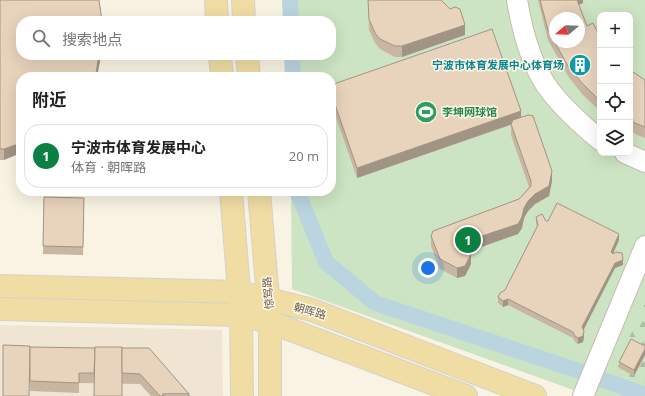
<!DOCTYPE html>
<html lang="zh">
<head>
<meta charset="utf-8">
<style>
  :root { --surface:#fff; --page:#f2f2f2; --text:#202124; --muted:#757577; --line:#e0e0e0; --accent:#0b8043 }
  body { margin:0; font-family:"Open Sans","Noto Sans SC",sans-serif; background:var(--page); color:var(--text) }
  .controls { position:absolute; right:12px; top:12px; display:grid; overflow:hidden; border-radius:8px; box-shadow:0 4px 16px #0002 }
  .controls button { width:36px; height:36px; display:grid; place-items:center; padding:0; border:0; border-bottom:1px solid var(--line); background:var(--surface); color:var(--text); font:20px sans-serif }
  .compass { position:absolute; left:549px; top:12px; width:36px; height:36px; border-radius:50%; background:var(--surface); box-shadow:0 4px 16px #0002; rotate:251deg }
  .you { position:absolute; left:428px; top:268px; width:14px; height:14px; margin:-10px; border:3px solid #fff; border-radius:50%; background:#1a73e8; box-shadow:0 0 0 6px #1a73e833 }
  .badge { display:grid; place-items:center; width:26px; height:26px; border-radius:50%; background:var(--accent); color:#fff; font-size:13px; font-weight:700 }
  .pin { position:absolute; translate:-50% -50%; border:2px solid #fff; box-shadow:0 1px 4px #0006 }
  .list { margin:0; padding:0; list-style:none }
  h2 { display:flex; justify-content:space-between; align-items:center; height:52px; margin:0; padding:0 16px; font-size:17px }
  h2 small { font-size:13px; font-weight:400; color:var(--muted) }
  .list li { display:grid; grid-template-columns:26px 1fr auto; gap:12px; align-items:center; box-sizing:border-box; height:64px; margin:0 8px 8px; padding:0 8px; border:1px solid var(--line); border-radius:16px }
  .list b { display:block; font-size:15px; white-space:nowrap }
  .list p { margin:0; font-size:13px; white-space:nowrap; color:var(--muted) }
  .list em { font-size:13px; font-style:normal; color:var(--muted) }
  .icon { flex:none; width:22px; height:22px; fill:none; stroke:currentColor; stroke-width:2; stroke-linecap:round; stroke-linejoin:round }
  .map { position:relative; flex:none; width:645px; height:396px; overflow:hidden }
  .search { position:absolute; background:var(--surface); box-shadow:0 4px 16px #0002; left:16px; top:16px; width:320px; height:44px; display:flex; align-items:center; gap:10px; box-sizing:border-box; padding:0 14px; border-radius:16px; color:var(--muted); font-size:15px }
  .panel { position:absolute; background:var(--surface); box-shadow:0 4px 16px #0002; left:16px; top:72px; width:320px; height:124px; border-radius:16px }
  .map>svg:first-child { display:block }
  .residential { fill:#efe5d2 }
  .grass { fill:#cce4c3; fill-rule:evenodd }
  .forest { fill:url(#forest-firs) }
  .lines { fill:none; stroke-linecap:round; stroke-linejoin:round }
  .canal { stroke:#bad5df; stroke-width:16 }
  .minor-casing { stroke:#c7bbab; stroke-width:22 }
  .major-casing { stroke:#d6d1cd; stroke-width:24 }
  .minor { stroke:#fff; stroke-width:20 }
  .major { stroke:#efdda3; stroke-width:22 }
  .wall { fill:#c8b5a2 }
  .shaded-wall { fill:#a29484 }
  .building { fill:#e8d3bc; stroke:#a29484; fill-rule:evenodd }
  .labels { text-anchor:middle; stroke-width:3; stroke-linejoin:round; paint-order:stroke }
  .culture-label { font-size:11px; font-weight:bold; fill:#0d838f; stroke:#fcf7e8; text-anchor:end }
  .leisure-label { font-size:11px; font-weight:bold; fill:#27864d; stroke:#fcf7e8; text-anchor:start }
  .street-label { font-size:11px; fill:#6d5c4c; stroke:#fcf7e8 }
</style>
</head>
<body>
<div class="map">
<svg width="645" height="396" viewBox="0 0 645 396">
  <defs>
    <pattern id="forest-firs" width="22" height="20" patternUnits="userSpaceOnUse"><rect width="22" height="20" fill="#cce4c3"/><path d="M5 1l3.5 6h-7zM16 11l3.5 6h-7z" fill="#aabca1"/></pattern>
  </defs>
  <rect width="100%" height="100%" fill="#f9f3e3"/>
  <polygon class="residential" points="0,325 222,330 223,396 0,396"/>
  <path class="grass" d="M 287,0 L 645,0 L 645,396 L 590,396 L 292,289 L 291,191 L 331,191 L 331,77 L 288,77 L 288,55 L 331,55 L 331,21 L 287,21 ZM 600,15 L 630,15 L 630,153 L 600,153 ZM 555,18 L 579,18 L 579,42 L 555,42 Z"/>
  <polygon class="forest" points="645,304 645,383 614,370"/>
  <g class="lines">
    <g class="canal">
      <polyline points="290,0 291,21"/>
      <polyline points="292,55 293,77"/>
      <polyline points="297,191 326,262 375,303 576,370 645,395"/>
    </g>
    <g class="minor-casing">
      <g id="minor">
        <path d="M 517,0 C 522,30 532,68 551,92 C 566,111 582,125 600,140"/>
        <polyline points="625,153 645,162"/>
        <polyline points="583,396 645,246"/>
      </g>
    </g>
    <g class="major-casing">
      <g id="major">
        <polyline points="216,0 217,21"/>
        <polyline points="243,0 244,21"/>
        <polyline points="220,55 222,77"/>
        <polyline points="247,55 249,77"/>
        <polyline points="231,191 241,315 242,396"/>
        <polyline points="259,191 270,322 270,396"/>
        <polyline points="0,286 239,292 312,310 535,396"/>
        <polyline points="0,309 241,315 270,322 466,396"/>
      </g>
    </g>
    <use href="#minor" class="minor"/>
    <use href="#major" class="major"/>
  </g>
  <g class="wall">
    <polygon points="0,0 101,55 97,77 21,77 4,160 0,160"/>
    <polygon points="368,0 441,0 465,35 402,57 395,57 380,49 375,43 369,30"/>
    <polygon points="538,0 583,0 583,3 578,5 587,26 600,37 600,111 582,94 568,76 548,40"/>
    <polygon points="630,70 645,80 645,138 637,135 630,130"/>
    <polygon points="331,85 521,117 552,181 549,196 535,204 528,211 524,218 522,228 518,234 470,251 471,264 465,276 457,278 440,269 431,246 431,236 519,199 529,187 511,135 511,125 357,178 331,103"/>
    <polygon points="44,197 84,198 83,255 43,254"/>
    <polygon points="536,217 546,221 619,240 613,254 623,265 615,268 583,330 584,337 583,342 578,344 575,342 573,338 508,305 503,307 498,303 498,297 505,290 537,227 536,223"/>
    <polygon points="645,346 634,376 619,368 619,362"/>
    <polygon points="30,348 122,348 190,396 151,396 140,384 79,383 79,393 30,391"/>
  </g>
  <g class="shaded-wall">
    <polygon points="576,0 583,0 583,3 576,6"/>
    <polygon points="465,25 465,35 402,57 402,46"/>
    <polygon points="99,55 101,55 97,77 93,77"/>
    <polygon points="521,111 521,121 357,178 357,168"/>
    <polygon points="21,143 21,153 4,160 4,149"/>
    <polygon points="552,171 552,181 549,196 535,204 528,211 524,218 522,228 518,234 467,252 467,241 524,208 528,201"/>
    <polygon points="619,234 619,240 611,258 611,252"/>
    <polygon points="471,254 471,264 465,276 457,278 457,268"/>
    <polygon points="623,260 623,265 615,268 582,333 582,327 615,263"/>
    <polygon points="508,299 508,305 503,307 503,301"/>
    <polygon points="584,331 584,337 583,342 578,344 578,338"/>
    <polygon points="645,349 645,355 634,376 634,370"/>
  </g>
  <g class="building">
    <polygon points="0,0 99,0 102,21 21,21 21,55 99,55 96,73 93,77 21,77 21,143 4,149 0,149"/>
    <polygon points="368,0 441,0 450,9 455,7 460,9 465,25 402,46 395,46 380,39 375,33 369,19"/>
    <path d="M 540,0 L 577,0 L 587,26 L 593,23 L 600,37 L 600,101 L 582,83 L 568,66 L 548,30 ZM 555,18 L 579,18 L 579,42 L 555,42 Z"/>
    <polygon points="492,29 521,111 357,168 331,93 331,85"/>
    <polygon points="630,70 645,80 645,127 637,124 630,120"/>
    <polygon points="528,115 533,116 552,171 549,186 535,194 528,201 524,208 522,217 518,224 467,241 471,254 465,266 457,268 440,259 431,236 433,231 519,199 531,186 531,181 511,124 513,120"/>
    <polygon points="44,197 84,198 83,247 43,246"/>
    <polygon points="557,203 619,234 611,252 613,254 616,252 622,253 623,260 615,263 582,327 584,331 583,336 578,338 575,336 573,332 508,299 503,301 498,297 500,293 505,290 538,225 536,217 542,214 546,221 548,221"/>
    <polygon points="631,339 645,346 645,349 634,370 619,362"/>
    <polygon points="3,345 30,346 29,396 3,396"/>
    <polygon points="30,347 95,348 94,373 79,373 79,383 30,381"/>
    <polygon points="95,347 122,347 122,396 94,396"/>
    <polygon points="122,348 149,348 189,394 163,394 163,396 160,396 140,374 122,373"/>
    <rect x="163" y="394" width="26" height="2"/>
  </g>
  <defs>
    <g id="building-disc" transform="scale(1.15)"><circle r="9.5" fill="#0f9aa8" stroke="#fcf7e8"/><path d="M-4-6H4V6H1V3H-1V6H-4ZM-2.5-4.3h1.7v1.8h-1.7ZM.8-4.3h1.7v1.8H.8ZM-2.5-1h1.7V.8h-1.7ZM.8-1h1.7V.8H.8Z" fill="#fff"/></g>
    <g id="stadium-disc" transform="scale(1.15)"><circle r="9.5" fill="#2e9e5b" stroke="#fcf7e8"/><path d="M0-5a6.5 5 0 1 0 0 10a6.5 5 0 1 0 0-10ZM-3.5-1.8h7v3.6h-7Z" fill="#fff"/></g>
  </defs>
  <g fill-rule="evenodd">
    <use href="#building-disc" x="580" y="65"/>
    <use href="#stadium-disc" x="426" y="112"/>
  </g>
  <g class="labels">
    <g class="culture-label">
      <text x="564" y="69">宁波市体育发展中心体育场</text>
    </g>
    <g class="leisure-label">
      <text x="442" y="116">李坤网球馆</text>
    </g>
    <g class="street-label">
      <text transform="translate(268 293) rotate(-95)" y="4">惊驾路</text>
      <text transform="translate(310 311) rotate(16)" y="4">朝晖路</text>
    </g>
  </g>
</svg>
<div class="controls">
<button>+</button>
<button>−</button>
<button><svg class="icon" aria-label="locate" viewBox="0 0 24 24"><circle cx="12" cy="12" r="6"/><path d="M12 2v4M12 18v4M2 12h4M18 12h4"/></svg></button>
<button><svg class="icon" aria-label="layers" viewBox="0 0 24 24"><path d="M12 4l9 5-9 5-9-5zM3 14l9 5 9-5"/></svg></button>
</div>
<svg class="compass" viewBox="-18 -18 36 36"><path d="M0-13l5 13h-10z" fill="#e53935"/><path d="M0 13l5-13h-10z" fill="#757577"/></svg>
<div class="you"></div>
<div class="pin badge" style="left:468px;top:240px">1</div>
<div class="search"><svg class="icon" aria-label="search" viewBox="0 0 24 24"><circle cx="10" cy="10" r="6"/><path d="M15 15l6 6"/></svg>搜索地点</div>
<section class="panel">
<h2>附近<small></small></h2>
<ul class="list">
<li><span class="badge">1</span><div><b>宁波市体育发展中心</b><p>体育 · 朝晖路</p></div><em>20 m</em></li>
</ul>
</section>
</div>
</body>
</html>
